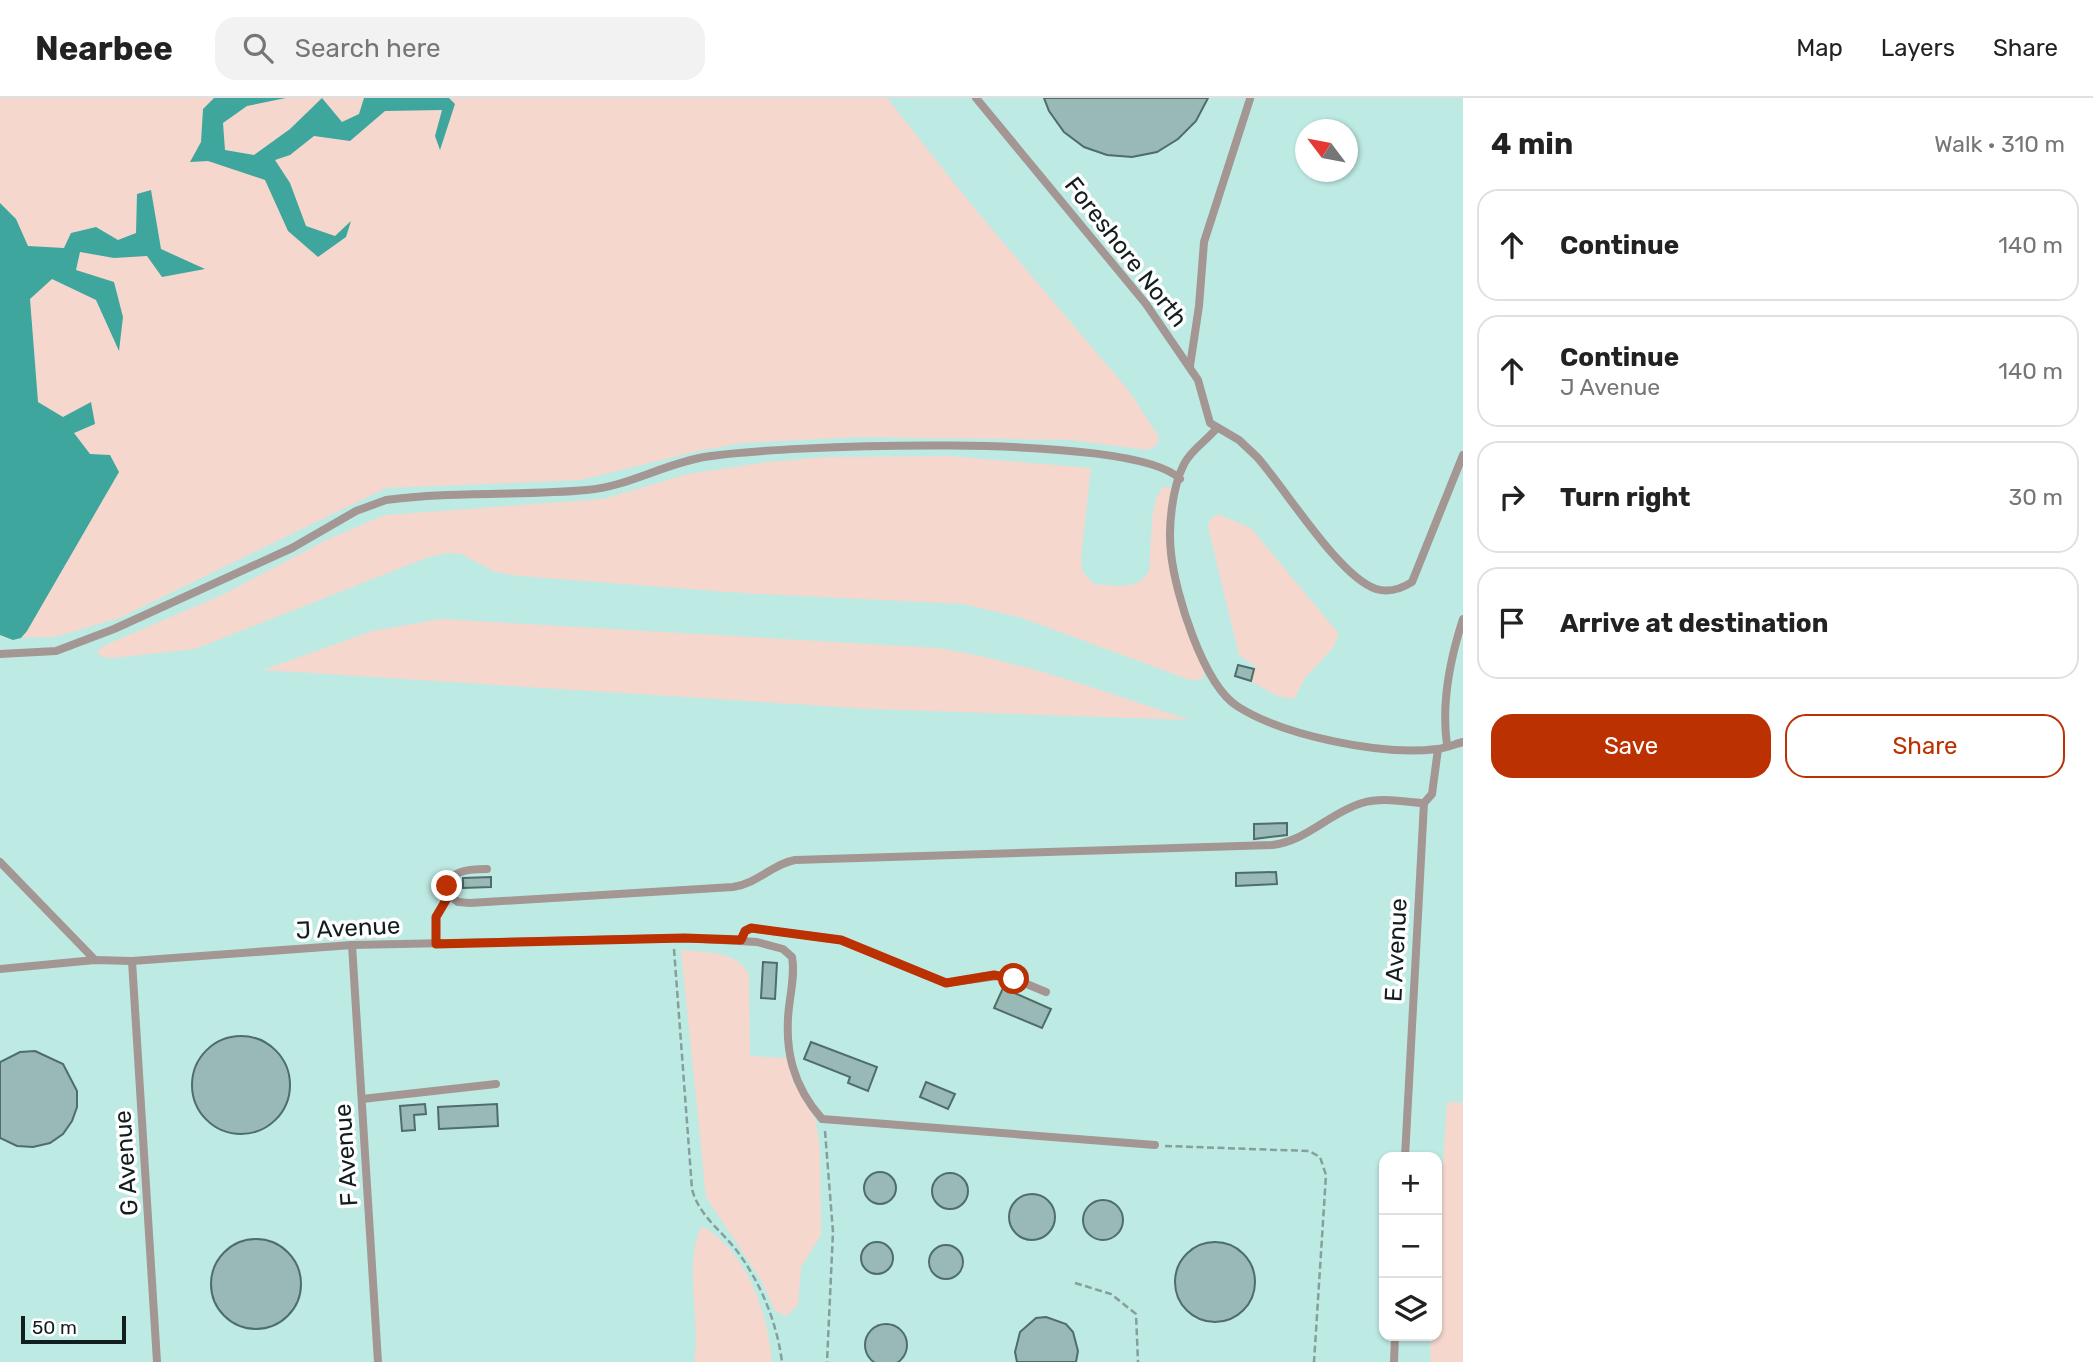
<!DOCTYPE html>
<html lang="en">
<head>
<meta charset="utf-8">
<style>
  :root { --surface:#fff; --page:#f2f2f2; --text:#222; --muted:#767676; --line:#e0e0e0; --accent:#bb3102 }
  body { margin:0; font-family:Rubik,sans-serif; background:var(--page); color:var(--text) }
  .controls { position:absolute; right:21px; bottom:21px; display:grid; overflow:hidden; border-radius:14px; box-shadow:0 2px 5px #0004 }
  .controls button { width:63px; height:63px; display:grid; place-items:center; padding:0; border:0; border-bottom:2px solid var(--line); background:var(--surface); color:var(--text); font:35px sans-serif }
  .compass { position:absolute; left:1295px; top:21px; width:63px; height:63px; border-radius:50%; background:var(--surface); box-shadow:0 2px 5px #0004; rotate:302deg }
  .scale { position:absolute; left:21px; bottom:18px; width:105px; box-sizing:border-box; padding-left:7px; border:4px solid #111e1d; border-top:0; font-size:19px; line-height:24px; white-space:nowrap; color:#111e1d; -webkit-text-stroke:5px #fff; paint-order:stroke }
  .stop { position:absolute; width:21px; height:21px; margin:-16px; border:5px solid #bb3102; border-radius:50%; background:#fff }
  .stop.end { background:#bb3102; border-color:#fff; box-shadow:0 2px 7px #0008 }
  .list { margin:0; padding:0; list-style:none }
  h2 { display:flex; justify-content:space-between; align-items:center; height:91px; margin:0; padding:0 28px; font-size:30px }
  h2 small { font-size:23px; font-weight:400; color:var(--muted) }
  .list li { display:grid; grid-template-columns:46px 1fr auto; gap:21px; align-items:center; box-sizing:border-box; height:112px; margin:0 14px 14px; padding:0 14px; border:2px solid var(--line); border-radius:21px }
  .list b { display:block; font-size:26px; white-space:nowrap }
  .list p { margin:0; font-size:23px; white-space:nowrap; color:var(--muted) }
  .list em { font-size:23px; font-style:normal; color:var(--muted) }
  .actions { display:flex; gap:14px; padding:21px 28px }
  .actions a { flex:1; padding:16px 0; border:2px solid var(--accent); border-radius:21px; text-align:center; font-size:24px; color:var(--accent) }
  .actions .main { background:var(--accent); color:#fff }
  .icon { flex:none; width:38px; height:38px; fill:none; stroke:currentColor; stroke-width:2; stroke-linecap:round; stroke-linejoin:round }
  .map { position:relative; flex:none; width:1463px; height:1264px; overflow:hidden }
  header { display:flex; align-items:center; gap:42px; box-sizing:border-box; height:98px; padding:0 35px; background:var(--surface); border-bottom:2px solid var(--line) }
  header strong { font-size:33px }
  nav { display:flex; gap:38px; margin-inline-start:auto; font-size:24px }
  .search { width:490px; height:63px; background:var(--page); display:flex; align-items:center; gap:18px; box-sizing:border-box; padding:0 24px; border-radius:21px; color:var(--muted); font-size:26px }
  main { display:flex }
  aside { flex:1; background:var(--surface) }
  .map>svg:first-child { display:block }
  .built { fill:#beeae4; fill-rule:evenodd }
  .green { fill:#f5d7ce }
  .water { fill:#3ea69d }
  .building { fill:#98b9b5; stroke:#4f6d6a; stroke-width:2 }
  .lines { fill:none; stroke-linecap:round; stroke-linejoin:round }
  .path { stroke:#859f9c; stroke-width:2.5; stroke-dasharray:7 3.5; stroke-linecap:butt }
  .lane { stroke:#a39693; stroke-width:8 }
  .route { stroke:#bb3102; stroke-width:9 }
  .labels { text-anchor:middle; stroke-width:7; stroke-linejoin:round; paint-order:stroke }
  .street-label { font-size:24px; fill:#111e1d; stroke:#fff }
</style>
</head>
<body>
<header>
<strong>Nearbee</strong>
<div class="search"><svg class="icon" aria-label="search" viewBox="0 0 24 24"><circle cx="10" cy="10" r="6"/><path d="M15 15l6 6"/></svg>Search here</div>
<nav><a>Map</a><a>Layers</a><a>Share</a></nav>
</header>
<main>
<div class="map">
<svg width="1463" height="1264" viewBox="0 0 1463 1264">
  <rect width="100%" height="100%" fill="#d3f5f1"/>
  <path class="built" d="M 539,0 L 1463,0 L 1463,1264 L 0,1264 L 0,537 L 6,540 ZM 1306,32 L 1348,32 L 1348,74 L 1306,74 ZM 1384,1059 L 1437,1059 L 1437,1238 L 1384,1238 Z"/>
  <g class="green">
    <polygon points="0,0 887,0 974,110 1129,293 1159,339 1156,348 1148,352 1070,342 859,339 743,345 698,353 581,382 386,390 119,520 55,539 6,540 0,537"/>
    <path d="M 949,358 L 1091,370 L 1081,459 L 1082,473 L 1094,486 C 1115,487 1138,494 1149,473 L 1152,421 L 1156,400 L 1163,389 L 1170,389 L 1173,396 L 1168,455 L 1205,575 L 1201,582 L 1190,582 L 1022,520 L 963,506 L 741,495 L 520,478 L 495,474 L 461,456 L 447,455 L 426,460 L 195,551 L 113,560 L 102,559 L 97,554 L 103,548 L 222,497 L 326,442 L 385,417 L 603,401 L 688,376 L 768,364 L 824,359 Z"/>
    <polygon points="1217,416 1251,430 1339,536 1333,550 1305,580 1294,601 1277,598 1251,583 1256,569 1239,557 1209,433 1208,424"/>
    <path d="M 441,521 L 938,550 C 1025,564 1107,595 1190,622 L 872,611 L 263,572 L 372,533 Z"/>
    <path d="M 681,852 C 703,854 741,853 749,878 L 750,958 L 787,960 L 793,983 L 816,1022 L 820,1052 L 821,1137 L 801,1169 L 798,1207 L 786,1218 L 775,1213 L 761,1182 L 706,1099 Z"/>
    <polygon points="1447,1004 1463,1005 1463,1264 1430,1264 1431,1238 1437,1238 1437,1156"/>
    <path d="M 702,1128 C 747,1153 768,1216 772,1264 L 694,1264 C 701,1224 683,1161 702,1128 Z"/>
  </g>
  <g class="water">
    <polygon points="214,0 286,0 247,8 223,25 225,52 254,57 290,31 322,0 342,24 359,16 364,0 449,0 455,6 440,52 435,38 442,12 385,13 350,43 314,38 290,57 275,62 290,85 306,128 335,138 351,123 346,139 318,159 288,133 265,82 208,63 190,64 201,44 203,11"/>
    <polygon points="151,92 161,151 205,171 162,179 147,158 114,160 80,154 76,172 114,184 123,219 119,253 96,202 52,181 30,201 38,304 63,319 91,304 95,326 74,335 90,356 110,357 119,374 27,533 21,540 13,542 0,537 0,105 16,121 28,148 64,150 71,135 96,129 118,142 136,135 137,96"/>
  </g>
  <g class="building">
    <polygon points="1044,0 1208,0 1196,23 1178,41 1157,54 1132,59 1107,57 1084,49 1064,34 1049,13"/>
    <polygon points="1238,567 1254,571 1251,583 1235,578"/>
    <polygon points="1287,725 1287,737 1254,741 1254,726"/>
    <polygon points="1276,774 1277,786 1236,788 1236,775"/>
    <polygon points="491,779 491,789 463,790 463,780"/>
    <polygon points="763,864 777,865 775,901 761,900"/>
    <polygon points="1003,890 1051,911 1042,930 994,910"/>
    <circle cx="241" cy="987" r="49"/>
    <polygon points="811,944 877,969 868,993 848,985 850,979 804,961"/>
    <polygon points="35,953 63,966 77,993 77,1009 72,1023 63,1036 50,1045 33,1049 17,1048 0,1040 0,964 20,954"/>
    <polygon points="926,984 955,996 948,1011 920,999"/>
    <polygon points="425,1006 426,1016 414,1017 415,1032 402,1033 400,1008"/>
    <polygon points="497,1006 498,1028 439,1031 438,1009"/>
    <circle cx="880" cy="1090" r="16"/>
    <circle cx="950" cy="1093" r="18"/>
    <circle cx="1032" cy="1119" r="23"/>
    <circle cx="1103" cy="1122" r="20"/>
    <circle cx="256" cy="1186" r="45"/>
    <circle cx="877" cy="1160" r="16"/>
    <circle cx="1215" cy="1184" r="40"/>
    <circle cx="946" cy="1164" r="17"/>
    <polygon points="1046,1219 1066,1226 1073,1234 1078,1253 1076,1264 1017,1264 1015,1254 1020,1234 1036,1220"/>
    <circle cx="886" cy="1247" r="21"/>
  </g>
  <g class="lines">
    <g class="path">
      <path d="M 674,851 L 692,1091 C 699,1118 721,1132 737,1153 C 761,1185 777,1225 782,1264"/>
      <polyline points="825,1033 833,1134 827,1264"/>
      <polyline points="1165,1048 1309,1053 1320,1059 1326,1077 1314,1264"/>
      <polyline points="1075,1185 1111,1196 1136,1216 1138,1264"/>
    </g>
    <g class="lane">
      <path d="M 976,0 L 1146,206 L 1198,282 L 1210,325 L 1239,342 L 1257,359 C 1285,390 1339,479 1376,491 C 1389,495 1401,491 1412,484 L 1463,357"/>
      <polyline points="1190,268 1199,208 1204,144 1250,1"/>
      <path d="M 1216,331 C 1206,343 1191,352 1184,366 C 1172,390 1168,429 1171,455 C 1175,495 1203,586 1237,608 C 1283,638 1383,658 1437,651 C 1446,650 1455,646 1463,644"/>
      <path d="M 0,556 L 56,553 L 114,531 L 292,450 L 356,413 L 386,402 C 452,393 520,398 587,392 C 626,389 664,366 704,359 C 778,347 1133,333 1180,381"/>
      <path d="M 1447,647 C 1441,605 1450,561 1463,521"/>
      <polyline points="0,764 95,862"/>
      <path d="M 449,797 C 443,772 469,771 487,771"/>
      <polyline points="741,842 745,833 751,830 841,842 946,885 1005,877 1046,894"/>
      <path d="M 436,846 L 436,819 L 449,797 L 458,804 L 470,805 L 733,789 C 759,785 772,766 795,762 L 1272,747 C 1307,743 1329,715 1362,705 C 1382,699 1404,704 1424,705"/>
      <polyline points="352,847 378,1264"/>
      <polyline points="132,863 157,1264"/>
      <path d="M 0,871 L 95,862 L 132,863 L 352,847 L 684,840 L 757,844 L 783,851 L 792,859 C 795,875 791,892 789,909 C 784,952 793,988 822,1021 L 1155,1047"/>
      <polyline points="362,1001 496,986"/>
      <polyline points="1405,1059 1424,705 1432,696 1438,651"/>
      <polyline points="1394,1264 1395,1238"/>
    </g>
  </g>
  <g class="lines">
    <polyline class="route" points="447,788 449,797 436,819 436,846 684,840 741,842 745,833 751,830 841,842 946,885 994,877 1014,881"/>
  </g>
  <g class="labels">
    <g class="street-label">
      <text transform="translate(1126 154) rotate(52)" y="8">Foreshore North</text>
      <text transform="translate(348 830) rotate(-3)" y="8">J Avenue</text>
      <text transform="translate(1396 852) rotate(-87)" y="8">E Avenue</text>
      <text transform="translate(346 1057) rotate(-94)" y="8">F Avenue</text>
      <text transform="translate(126 1065) rotate(-94)" y="8">G Avenue</text>
    </g>
  </g>
</svg>
<div class="controls">
<button>+</button>
<button>−</button>
<button><svg class="icon" aria-label="layers" viewBox="0 0 24 24"><path d="M12 4l9 5-9 5-9-5zM3 14l9 5 9-5"/></svg></button>
</div>
<svg class="compass" viewBox="-18 -18 36 36"><path d="M0-13l5 13h-10z" fill="#e53935"/><path d="M0 13l5-13h-10z" fill="#767676"/></svg>
<div class="scale">50 m</div>
<div class="stop" style="left:1014px;top:881px"></div>
<div class="stop end" style="left:447px;top:788px"></div>
</div>
<aside>
<h2>4 min<small>Walk · 310 m</small></h2>
<ul class="list">
<li><svg class="icon" aria-label="ahead" viewBox="0 0 24 24"><path d="M12 20V5M6 11l6-6 6 6"/></svg><div><b>Continue</b></div><em>140 m</em></li>
<li><svg class="icon" aria-label="ahead" viewBox="0 0 24 24"><path d="M12 20V5M6 11l6-6 6 6"/></svg><div><b>Continue</b><p>J Avenue</p></div><em>140 m</em></li>
<li><svg class="icon" aria-label="right" viewBox="0 0 24 24"><path d="M7 20v-9h11M14 6l5 5-5 5"/></svg><div><b>Turn right</b></div><em>30 m</em></li>
<li><svg class="icon" aria-label="arrive" viewBox="0 0 24 24"><path d="M6 21V4h12l-3 4 3 4H6"/></svg><div><b>Arrive at destination</b></div></li>
</ul>
<div class="actions"><a class="main">Save</a><a>Share</a></div>
</aside>
</main>
</body>
</html>
